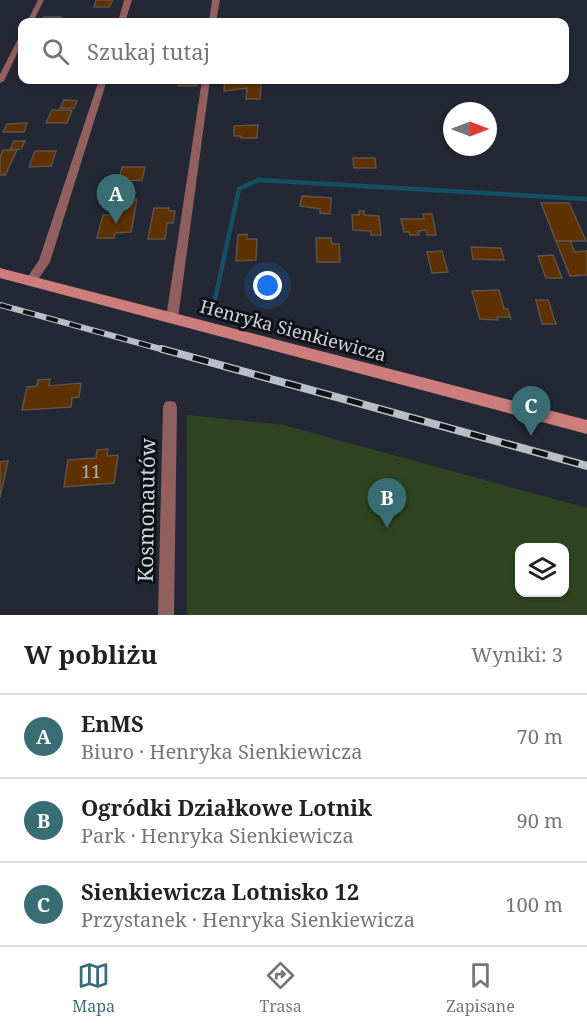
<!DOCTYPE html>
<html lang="pl">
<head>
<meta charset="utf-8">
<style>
  :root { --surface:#fff; --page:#f6f6f6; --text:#222; --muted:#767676; --line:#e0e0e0; --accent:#386e73 }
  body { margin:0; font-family:"Noto Serif",serif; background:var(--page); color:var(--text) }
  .controls { position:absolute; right:18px; bottom:18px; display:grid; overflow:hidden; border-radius:12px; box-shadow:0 2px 4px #0004 }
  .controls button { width:54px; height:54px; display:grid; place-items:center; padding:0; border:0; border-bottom:2px solid var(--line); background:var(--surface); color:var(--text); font:30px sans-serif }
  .compass { position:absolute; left:443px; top:102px; width:54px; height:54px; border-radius:50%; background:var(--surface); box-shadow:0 2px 4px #0004; rotate:90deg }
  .you { position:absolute; left:268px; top:286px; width:21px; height:21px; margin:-15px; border:4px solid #fff; border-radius:50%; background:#1a73e8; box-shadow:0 0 0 9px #1a73e833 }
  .badge { display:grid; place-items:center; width:39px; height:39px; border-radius:50%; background:var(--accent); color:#fff; font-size:20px; font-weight:700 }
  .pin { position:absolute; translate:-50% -50px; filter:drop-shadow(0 2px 3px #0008) }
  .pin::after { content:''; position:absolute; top:32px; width:21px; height:18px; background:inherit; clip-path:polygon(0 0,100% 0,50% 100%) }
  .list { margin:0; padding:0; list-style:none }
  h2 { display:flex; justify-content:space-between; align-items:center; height:78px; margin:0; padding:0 24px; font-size:26px }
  h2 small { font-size:20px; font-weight:400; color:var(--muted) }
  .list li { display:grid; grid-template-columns:39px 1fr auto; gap:18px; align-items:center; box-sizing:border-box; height:84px; padding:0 24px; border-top:2px solid var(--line) }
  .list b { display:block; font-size:22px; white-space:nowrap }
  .list p { margin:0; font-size:20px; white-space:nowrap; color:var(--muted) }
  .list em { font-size:20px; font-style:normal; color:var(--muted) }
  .icon { flex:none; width:33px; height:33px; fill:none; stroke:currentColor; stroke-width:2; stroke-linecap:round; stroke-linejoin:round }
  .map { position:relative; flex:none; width:587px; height:615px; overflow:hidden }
  .search { position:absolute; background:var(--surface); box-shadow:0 2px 4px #0004; left:18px; right:18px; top:18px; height:66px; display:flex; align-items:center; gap:15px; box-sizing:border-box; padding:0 21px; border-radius:12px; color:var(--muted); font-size:22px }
  .sheet { height:330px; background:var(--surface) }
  nav { display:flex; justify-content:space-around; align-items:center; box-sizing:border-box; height:84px; border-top:2px solid var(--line); background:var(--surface); font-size:16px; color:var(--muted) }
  nav a { display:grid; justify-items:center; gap:3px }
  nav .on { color:var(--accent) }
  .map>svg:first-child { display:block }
  .green { fill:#2f4522; fill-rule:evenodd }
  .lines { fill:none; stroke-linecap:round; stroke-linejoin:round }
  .stream { stroke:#134f65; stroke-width:4.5 }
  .building { fill:#5f3101; stroke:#5f5248; stroke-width:1.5 }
  .service { fill:#915f5e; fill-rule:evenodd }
  .minor { fill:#915f5e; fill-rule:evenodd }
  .secondary { fill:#cc7d7c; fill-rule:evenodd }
  .rail-far1-casing { stroke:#babec6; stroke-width:6 }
  .rail-casing { stroke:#babec6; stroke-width:8 }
  .rail-far1 { stroke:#0f1116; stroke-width:4; stroke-dasharray:12; stroke-linecap:butt }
  .rail { stroke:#0f1116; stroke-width:5; stroke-dasharray:16; stroke-linecap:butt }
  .labels { text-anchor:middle; stroke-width:6; stroke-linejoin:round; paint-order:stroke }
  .street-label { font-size:18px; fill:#d1d4dc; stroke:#0f1116 }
  .near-number-label { font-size:18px; fill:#b4aba5 }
  .near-street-label { font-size:21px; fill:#d1d4dc; stroke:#0f1116 }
</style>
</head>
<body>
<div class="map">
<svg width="587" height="615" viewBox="0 0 587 615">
  <rect width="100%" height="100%" fill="#242834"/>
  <path class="green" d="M 187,415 L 283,425 L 587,508 L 587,615 L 187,615 ZM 520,548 L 564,548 L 564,592 L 520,592 Z"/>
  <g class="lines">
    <polyline class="stream" points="215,299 239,189 258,180 587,199"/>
  </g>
  <g class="building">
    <polygon points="96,0 113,0 109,7 94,7"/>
    <polygon points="44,17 61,17 59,21 66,21 66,22 42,22"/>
    <polygon points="179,80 197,80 196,86 178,86"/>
    <polygon points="225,80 261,82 260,99 246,99 247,88 224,91"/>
    <polygon points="64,100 77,101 74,108 60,108"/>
    <polygon points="52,110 72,110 67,123 46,123"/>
    <polygon points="27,123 24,132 3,132 7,124"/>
    <polygon points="258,125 257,138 241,138 241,136 234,136 234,126"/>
    <polygon points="14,141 25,141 21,149 10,150"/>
    <polygon points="3,150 17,150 5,175 0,175 0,157"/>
    <polygon points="35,151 56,151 51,166 29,167"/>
    <polygon points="353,158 375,158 376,168 354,168"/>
    <polygon points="122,167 145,167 142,180 119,181"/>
    <polygon points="302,196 331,198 330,214 320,213 320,209 300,206"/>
    <polygon points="114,199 137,199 131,232 115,233 114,238 97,238 103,215 110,215"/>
    <polygon points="541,203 569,203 586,241 556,241"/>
    <polygon points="154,208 169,208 169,211 175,211 173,223 167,223 165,239 148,239"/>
    <polygon points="359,211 364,211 364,215 379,216 381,235 371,235 371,231 353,230 352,215 359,215"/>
    <polygon points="423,214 432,214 436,235 427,235 426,230 418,231 419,235 410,235 409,232 404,232 401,219 424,219"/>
    <polygon points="247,234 247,239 257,239 256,260 236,261 238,235"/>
    <polygon points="316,238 331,238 332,244 339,244 340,262 317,262"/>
    <polygon points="556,241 570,241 575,252 587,251 587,275 570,276"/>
    <polygon points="471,247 501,248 504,260 473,259"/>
    <polygon points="442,251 448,272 432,273 427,252"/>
    <polygon points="553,255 562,278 546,278 538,256"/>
    <polygon points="499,290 504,309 508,309 511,320 510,317 497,317 498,320 480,319 472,291"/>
    <polygon points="536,300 548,300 556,324 542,324"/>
    <polygon points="50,379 49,386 81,383 79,397 72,398 71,407 22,410 27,387 37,386 38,380"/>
    <polygon points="108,449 107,456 118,455 114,483 64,487 68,460 96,458 97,450"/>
    <polygon points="8,461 0,497 0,462"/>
  </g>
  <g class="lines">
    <g class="service">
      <polygon points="38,0 44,0 33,22 27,22"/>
      <polygon points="22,35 22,43 4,81 0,83 0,74 19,37"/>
    </g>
    <g class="minor">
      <polygon points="124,0 132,0 125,22 118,22"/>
      <polygon points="212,0 220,0 216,22 209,22"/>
      <polygon points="99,80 107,80 50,262 35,284 27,284 25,281 39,260"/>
      <polygon points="202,80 210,80 178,318 176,322 172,323 168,322 166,318"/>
      <polygon points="170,401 175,402 177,407 174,615 158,615 163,407 165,402"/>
    </g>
    <polygon class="secondary" points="0,268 587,420 587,434 0,278"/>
    <g class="rail-far1-casing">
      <polyline id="rail-far1" points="0,305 168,351"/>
    </g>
    <g class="rail-casing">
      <polyline id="rail" points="162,349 587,466"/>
    </g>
    <use href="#rail-far1" class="rail-far1"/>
    <use href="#rail" class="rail"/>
  </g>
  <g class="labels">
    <g class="street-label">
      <text transform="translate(293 331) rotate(15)" y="6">Henryka Sienkiewicza</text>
    </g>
    <g class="near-number-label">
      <text x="91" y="478">11</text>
    </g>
    <g class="near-street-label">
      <text transform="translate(147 510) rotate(-89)" y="7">Kosmonautów</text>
    </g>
  </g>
</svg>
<div class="controls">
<button><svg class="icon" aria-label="layers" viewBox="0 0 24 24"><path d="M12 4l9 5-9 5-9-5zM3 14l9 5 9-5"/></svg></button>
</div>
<svg class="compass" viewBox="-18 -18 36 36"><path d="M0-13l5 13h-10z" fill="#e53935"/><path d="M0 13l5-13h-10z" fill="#767676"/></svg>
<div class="you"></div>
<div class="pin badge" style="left:116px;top:224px">A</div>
<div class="pin badge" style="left:387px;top:528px">B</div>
<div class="pin badge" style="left:531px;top:436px">C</div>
<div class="search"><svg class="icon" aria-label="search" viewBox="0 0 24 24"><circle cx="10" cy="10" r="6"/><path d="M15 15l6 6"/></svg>Szukaj tutaj</div>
</div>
<section class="sheet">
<h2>W pobliżu<small>Wyniki: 3</small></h2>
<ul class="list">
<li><span class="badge">A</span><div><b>EnMS</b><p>Biuro · Henryka Sienkiewicza</p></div><em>70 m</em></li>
<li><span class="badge">B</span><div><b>Ogródki Działkowe Lotnik</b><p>Park · Henryka Sienkiewicza</p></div><em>90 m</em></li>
<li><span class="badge">C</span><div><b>Sienkiewicza Lotnisko 12</b><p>Przystanek · Henryka Sienkiewicza</p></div><em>100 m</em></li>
</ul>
</section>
<nav>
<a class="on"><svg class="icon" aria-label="map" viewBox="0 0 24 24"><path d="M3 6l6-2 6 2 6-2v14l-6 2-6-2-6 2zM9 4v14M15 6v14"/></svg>Mapa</a>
<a><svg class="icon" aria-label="directions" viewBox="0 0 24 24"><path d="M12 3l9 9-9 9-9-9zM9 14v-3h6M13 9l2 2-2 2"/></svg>Trasa</a>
<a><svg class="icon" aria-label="saved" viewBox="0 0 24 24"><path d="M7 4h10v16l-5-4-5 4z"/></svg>Zapisane</a>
</nav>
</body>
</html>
